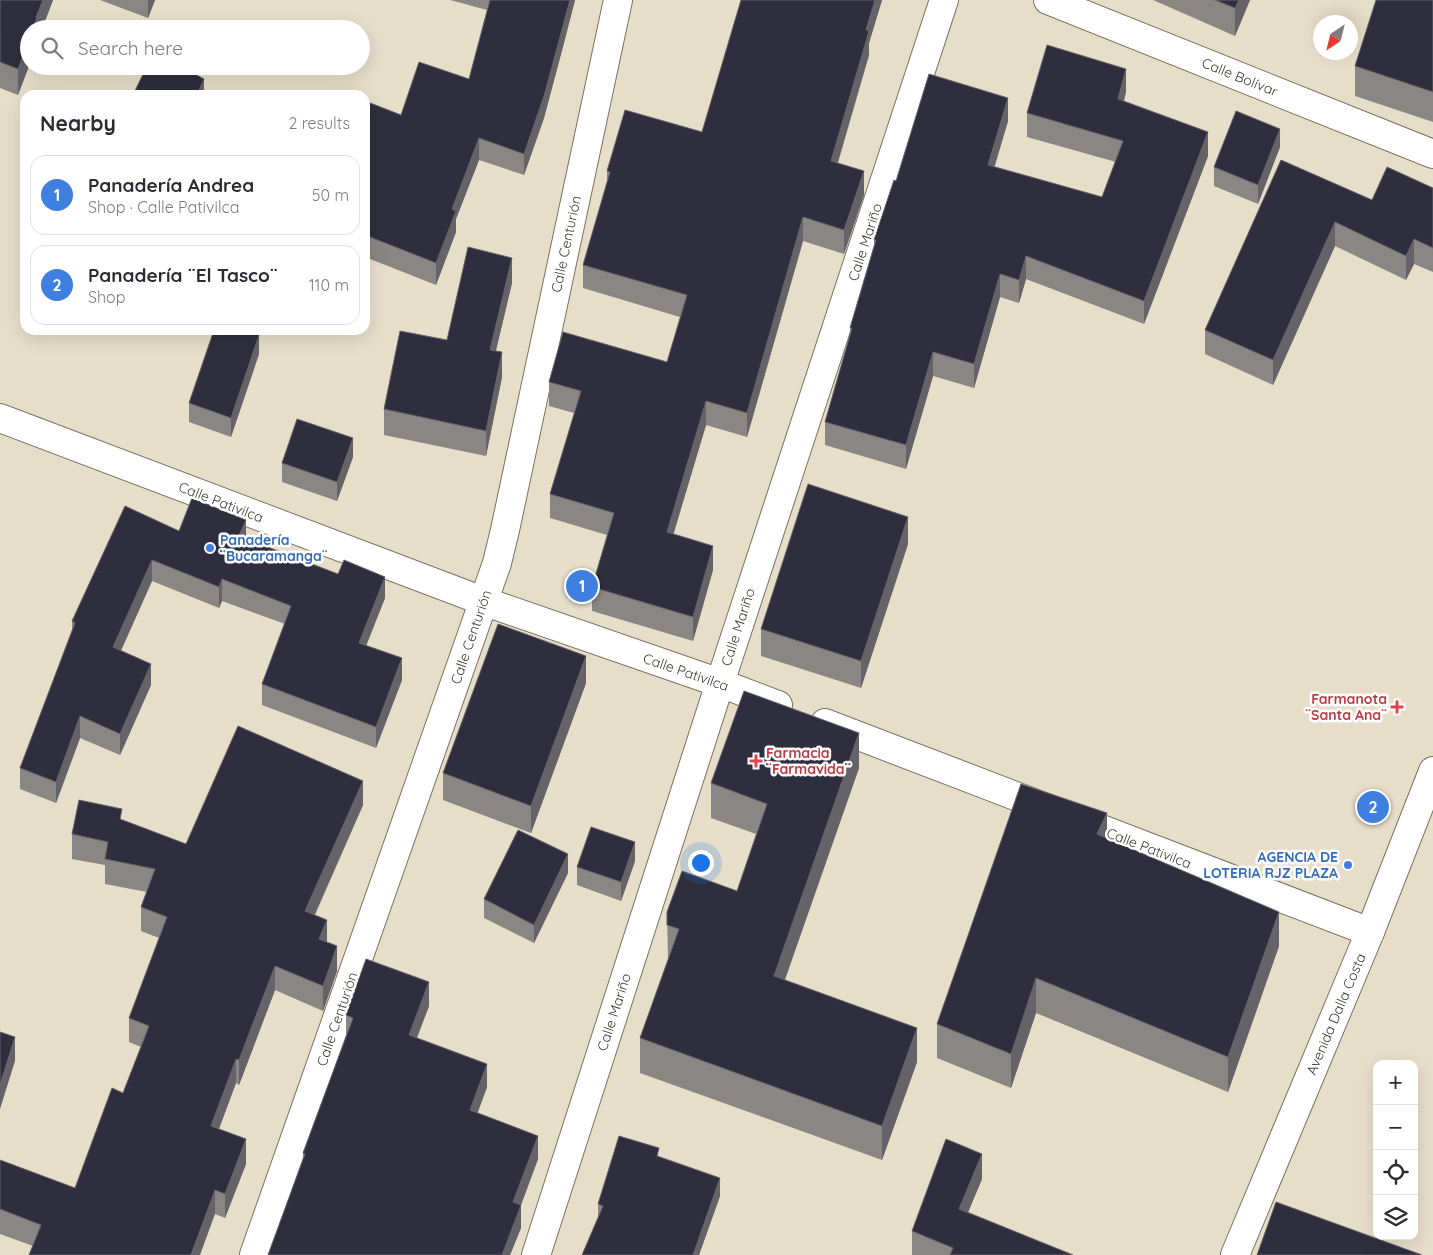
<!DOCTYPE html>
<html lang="en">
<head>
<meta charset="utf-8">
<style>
  :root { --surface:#fff; --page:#f2f2f3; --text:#2b2b33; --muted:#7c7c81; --line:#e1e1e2; --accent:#5e7324 }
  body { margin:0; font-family:Quicksand,sans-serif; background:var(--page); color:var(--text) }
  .controls { position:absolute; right:15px; bottom:15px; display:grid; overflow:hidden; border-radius:10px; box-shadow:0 5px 20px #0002 }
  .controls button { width:45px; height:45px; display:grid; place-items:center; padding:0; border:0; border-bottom:1px solid var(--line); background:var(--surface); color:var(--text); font:25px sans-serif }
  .compass { position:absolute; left:1313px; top:15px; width:45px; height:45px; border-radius:50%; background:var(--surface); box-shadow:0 5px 20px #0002; rotate:215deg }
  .you { position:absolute; left:700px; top:862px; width:18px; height:18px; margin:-12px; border:4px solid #fff; border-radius:50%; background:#1a73e8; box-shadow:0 0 0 8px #1a73e833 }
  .badge { display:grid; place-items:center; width:32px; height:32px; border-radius:50%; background:var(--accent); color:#fff; font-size:16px; font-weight:700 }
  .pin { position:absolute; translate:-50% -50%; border:2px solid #fff; box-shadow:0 1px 5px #0006 }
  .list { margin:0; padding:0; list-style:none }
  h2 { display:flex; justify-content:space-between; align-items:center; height:65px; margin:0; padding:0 20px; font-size:21px }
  h2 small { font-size:16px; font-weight:400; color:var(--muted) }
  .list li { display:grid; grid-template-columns:32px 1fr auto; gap:15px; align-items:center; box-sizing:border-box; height:80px; margin:0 10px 10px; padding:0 10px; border:1px solid var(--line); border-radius:15px }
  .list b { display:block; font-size:19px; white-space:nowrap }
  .list p { margin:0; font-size:16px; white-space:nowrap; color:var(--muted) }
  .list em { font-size:16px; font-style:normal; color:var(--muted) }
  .icon { flex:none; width:28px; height:28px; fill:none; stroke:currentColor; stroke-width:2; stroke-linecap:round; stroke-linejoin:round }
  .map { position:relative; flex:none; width:1433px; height:1255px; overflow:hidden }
  .search { position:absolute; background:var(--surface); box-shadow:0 5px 20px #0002; left:20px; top:20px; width:350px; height:55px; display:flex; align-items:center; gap:12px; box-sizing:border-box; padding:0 18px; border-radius:28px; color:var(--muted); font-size:19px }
  .panel { position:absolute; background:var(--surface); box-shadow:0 5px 20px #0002; left:20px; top:90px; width:350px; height:245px; border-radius:15px }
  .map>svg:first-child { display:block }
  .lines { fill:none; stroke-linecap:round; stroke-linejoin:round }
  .street-casing { stroke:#7a7260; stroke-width:30 }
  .secondary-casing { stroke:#7a7260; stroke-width:30 }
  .street { stroke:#fff; stroke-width:28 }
  .secondary { stroke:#fff; stroke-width:28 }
  .wall { fill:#8a8684 }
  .shaded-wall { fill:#666368 }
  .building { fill:#2e2e3e; stroke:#666368 }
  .shop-dot { fill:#3f7fe0; stroke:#fff; stroke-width:2 }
  .health-dot { fill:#e0444e; stroke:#fff; stroke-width:2 }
  .labels { text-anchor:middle; stroke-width:5; stroke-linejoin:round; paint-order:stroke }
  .street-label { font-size:14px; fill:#3e3a32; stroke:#fff }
  .shop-label { font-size:14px; font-weight:bold; fill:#366cbe; stroke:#fff; text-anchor:start }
  .health-label { font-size:14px; font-weight:bold; fill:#be3a42; stroke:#fff; text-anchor:end }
</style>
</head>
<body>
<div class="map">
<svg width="1433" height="1255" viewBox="0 0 1433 1255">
  <rect width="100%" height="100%" fill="#e7deca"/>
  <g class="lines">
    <g class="street-casing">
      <g id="street">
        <polyline points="1048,0 1433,154"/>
        <polyline points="0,418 483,601 720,683 778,705"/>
        <polyline points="825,723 1370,932"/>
        <polyline points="254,1255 497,563 505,530 618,0"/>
        <polyline points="536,1255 720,683 944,0"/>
      </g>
    </g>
    <g class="secondary-casing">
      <polyline id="secondary" points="1235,1255 1370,932 1433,771"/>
    </g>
    <use href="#street" class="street"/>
    <use href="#secondary" class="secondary"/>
  </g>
  <g class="wall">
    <polygon points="0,0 53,0 42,29 29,29 29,66 18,95 0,88"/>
    <polygon points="100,0 155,0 148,18"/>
    <polygon points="450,0 575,0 544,118 524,175 479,160 456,219 456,232 436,285 365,257 365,101 401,115 469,79 487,10"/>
    <polygon points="741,0 882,0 869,43 869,55 838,163 864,195 844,254 803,241 747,437 706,425 673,534 713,570 693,641 592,611 592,587 607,535 550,518 550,494 574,413 549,406 549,382 667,362 680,317 583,288 583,265 607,182 607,171 702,132"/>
    <polygon points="1153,0 1250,0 1235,36"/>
    <polygon points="1433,0 1433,122 1355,96 1355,66"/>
    <polygon points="1126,92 1124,101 1208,156 1144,324 1026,279 1019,303 1000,297 974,388 933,376 906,469 825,445 825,422 850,337 850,328 874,245 874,240 896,181 1008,121 994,167 1102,197 1116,162 1027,137 1027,113"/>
    <polygon points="1280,147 1258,204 1214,186 1214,167"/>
    <polygon points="1281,160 1372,200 1433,188 1433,272 1414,264 1406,280 1335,246 1273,385 1205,354 1205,330"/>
    <polygon points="512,283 496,351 502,377 486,456 384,435 384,409 447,340"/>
    <polygon points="259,354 231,437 189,422 189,403"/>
    <polygon points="353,457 337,501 282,482 282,463"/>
    <polygon points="179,531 246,538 385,598 366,645 402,680 376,748 262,705 262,684 285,624 222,601 219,608 152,581 121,651 151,685 120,755 80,738 56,803 20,789 20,768 72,630 72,621"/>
    <polygon points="908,544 861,688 761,656 761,629"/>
    <polygon points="586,683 531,833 443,800 443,773"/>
    <polygon points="859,768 785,980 917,1062 882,1160 640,1073 640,1038 668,960 667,912 737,891 756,834 711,818 711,783"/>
    <polygon points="363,805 315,915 327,943 337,971 323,1011 275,990 239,1085 236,1083 219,1129 246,1164 225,1218 215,1214 33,1246 0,1234 0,1160 75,1188 123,1093 141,1047 129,1042 129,1018 159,938 141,931 141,907 147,892 105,884 105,865 72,859 72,834 122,820 186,844"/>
    <polygon points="1107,838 1279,946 1228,1092 1036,1013 1011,1088 937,1058 937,1024"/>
    <polygon points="635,861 621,901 577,885 577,867"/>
    <polygon points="568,873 534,943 484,918 484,899"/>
    <polygon points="429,1006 417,1038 487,1087 477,1113 538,1159 521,1205 521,1228 510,1255 268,1255 303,1160 303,1153 346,1036 346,1015"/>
    <polygon points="659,1157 720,1196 699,1255 582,1255 598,1219 598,1204"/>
    <polygon points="982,1179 968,1212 1073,1255 912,1255 912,1231"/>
  </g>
  <g class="shaded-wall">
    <polygon points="43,0 53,0 42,29 33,29 36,17"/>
    <polygon points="148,0 155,0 148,18"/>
    <polygon points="570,0 575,0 563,47 544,118 524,175 524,154"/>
    <polygon points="875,0 882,0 869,43 869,55 831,185 831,161"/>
    <polygon points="1239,0 1250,0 1235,36 1235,8"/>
    <polygon points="29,40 29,66 18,95 18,69"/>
    <polygon points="1126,69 1126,92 1118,122 1118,99"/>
    <polygon points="204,79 204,95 197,95"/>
    <polygon points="1008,98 1008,121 988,189 988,165"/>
    <polygon points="1280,129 1280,147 1258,204 1258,185"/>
    <polygon points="1208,132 1208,156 1144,324 1144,301"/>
    <polygon points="479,138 479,160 456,219 456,232 436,285 436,263 452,209"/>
    <polygon points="864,171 864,195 844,254 844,230"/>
    <polygon points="803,217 803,241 747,437 747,413"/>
    <polygon points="1335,222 1335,246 1273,385 1273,360"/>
    <polygon points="1414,239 1414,264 1406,280 1406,256"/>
    <polygon points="1026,256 1026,279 1019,303 1019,280"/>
    <polygon points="512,258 512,283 490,375 490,350"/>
    <polygon points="1000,274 1000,297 974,388 974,364"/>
    <polygon points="259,335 259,354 231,437 231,418"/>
    <polygon points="502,352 502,377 486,456 486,431"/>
    <polygon points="933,352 933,376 906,469 906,445"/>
    <polygon points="706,401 706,425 667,556 667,532"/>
    <polygon points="353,438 353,457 337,501 337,482"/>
    <polygon points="908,517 908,544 861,688 861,661"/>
    <polygon points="246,520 246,541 239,536"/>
    <polygon points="713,546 713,570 693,641 693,617"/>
    <polygon points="152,560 152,581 113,668 113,647"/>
    <polygon points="385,577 385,598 359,664 359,643"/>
    <polygon points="222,579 222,601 219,608 219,587"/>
    <polygon points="586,656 586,683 531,833 531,806"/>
    <polygon points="402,658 402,680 376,748 376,727"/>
    <polygon points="151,664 151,685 120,755 120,734"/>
    <polygon points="80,716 80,738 56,803 56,782"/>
    <polygon points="859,733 859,768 774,1010 774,976"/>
    <polygon points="363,781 363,805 305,936 305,911"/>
    <polygon points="1107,813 1107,848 1097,834"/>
    <polygon points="635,842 635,861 621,901 621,882"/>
    <polygon points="568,854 568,873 534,943 534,925"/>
    <polygon points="1279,912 1279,946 1228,1092 1228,1057"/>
    <polygon points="327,920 327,945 319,939"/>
    <polygon points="337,946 337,971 323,1011 323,986"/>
    <polygon points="275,966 275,990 239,1085 239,1060"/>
    <polygon points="1036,978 1036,1013 1011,1088 1011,1054"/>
    <polygon points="429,982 429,1006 409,1058 409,1035"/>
    <polygon points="917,1028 917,1062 882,1160 882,1126"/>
    <polygon points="15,1037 15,1061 0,1109 0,1085"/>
    <polygon points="236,1059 236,1083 211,1150 211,1126"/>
    <polygon points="487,1064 487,1087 470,1134 470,1110"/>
    <polygon points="538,1136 538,1159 521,1205 521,1228 510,1255 502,1255 513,1202"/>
    <polygon points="246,1139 246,1164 225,1218 225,1194"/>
    <polygon points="982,1154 982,1179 959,1234 959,1209"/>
    <polygon points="720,1178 720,1196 699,1255 693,1255"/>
    <polygon points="215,1190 215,1214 200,1255 191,1255"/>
  </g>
  <g class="building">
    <polygon points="0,0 43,0 36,17 37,17 33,29 29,29 29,40 18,69 0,62"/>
    <polygon points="490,0 570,0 544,96 524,154 479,138 452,209 456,211 436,263 365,235 365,101 401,115 419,62 469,79"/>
    <polygon points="741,0 875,0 866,30 869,31 831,161 864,171 844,230 803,217 747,413 706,401 667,532 713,546 693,617 592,587 614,513 550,494 581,391 549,382 563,332 667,362 687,295 583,265 610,172 607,171 625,110 702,132"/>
    <polygon points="1215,0 1239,0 1235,8"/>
    <polygon points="1376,0 1433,0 1433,92 1355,66"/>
    <polygon points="1047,45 1126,69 1118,99 1208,132 1144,301 1026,256 1019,280 1000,274 974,364 933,352 906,445 825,422 852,328 850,328 876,240 874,240 894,180 896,181 929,74 1008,98 988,165 1102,197 1123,141 1027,113"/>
    <polygon points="147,66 180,66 204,79 197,95 133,95"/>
    <polygon points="1236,111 1280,129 1258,185 1214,167"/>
    <polygon points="1281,160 1372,200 1387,167 1433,188 1433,248 1414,239 1406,256 1335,222 1273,360 1205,330"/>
    <polygon points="468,247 512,258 490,350 502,352 486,431 384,409 400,331 447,340"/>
    <polygon points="214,330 243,330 259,335 231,418 189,403"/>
    <polygon points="297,419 353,438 337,482 282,463"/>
    <polygon points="808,484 908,517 861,661 761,629"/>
    <polygon points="192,498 246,520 239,536 338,574 344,560 385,577 359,643 402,658 376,727 262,684 291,606 222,579 219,587 152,560 113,647 151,664 120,734 80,716 56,782 20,768 75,623 72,621 125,506 179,531"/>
    <polygon points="498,624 586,656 531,806 443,773"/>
    <polygon points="744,691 859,733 774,976 917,1028 882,1126 640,1038 679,929 667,925 667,912 682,871 737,891 767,804 711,783"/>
    <polygon points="238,726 363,781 305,911 327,920 319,939 337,946 323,986 275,966 239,1060 236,1059 211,1126 246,1139 225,1194 215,1190 191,1255 29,1255 41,1225 0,1209 0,1160 75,1188 112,1088 123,1093 149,1026 129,1018 167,917 141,907 155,869 105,859 108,842 72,834 79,800 122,809 120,819 186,844"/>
    <polygon points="1021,784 1107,813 1097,834 1279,912 1228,1057 1036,978 1011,1054 937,1024"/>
    <polygon points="591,827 635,842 621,882 577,867"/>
    <polygon points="518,830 568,854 534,925 484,899"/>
    <polygon points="366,959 429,982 409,1035 487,1064 470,1110 538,1136 513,1202 521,1205 502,1255 268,1255 305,1154 303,1153 353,1018 346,1015"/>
    <polygon points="0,1032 15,1037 0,1085"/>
    <polygon points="619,1136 659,1148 657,1156 720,1178 693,1255 582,1255 603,1206 598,1204"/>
    <polygon points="946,1139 982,1154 959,1209 1073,1255 950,1255 953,1248 912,1231"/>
    <polygon points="1276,1202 1422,1255 1257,1255"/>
  </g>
  <g class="shop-dot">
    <circle cx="210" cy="548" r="5"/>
    <circle cx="1348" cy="865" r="5"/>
  </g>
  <g class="health-dot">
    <path d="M1394.5 699.5h5v5h5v5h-5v5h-5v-5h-5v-5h5z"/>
    <path d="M753.5 753.5h5v5h5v5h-5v5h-5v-5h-5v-5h5z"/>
  </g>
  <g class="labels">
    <g class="street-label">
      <text transform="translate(1240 77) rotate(22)" y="5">Calle Bolívar</text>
      <text transform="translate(865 242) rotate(-72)" y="5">Calle Mariño</text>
      <text transform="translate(566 244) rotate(-78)" y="5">Calle Centurión</text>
      <text transform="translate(221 502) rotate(21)" y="5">Calle Pativilca</text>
      <text transform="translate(738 627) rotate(-72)" y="5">Calle Mariño</text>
      <text transform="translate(471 637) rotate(-71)" y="5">Calle Centurión</text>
      <text transform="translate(686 672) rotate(19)" y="5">Calle Pativilca</text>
      <text transform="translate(1149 848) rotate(21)" y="5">Calle Pativilca</text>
      <text transform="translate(614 1012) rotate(-72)" y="5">Calle Mariño</text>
      <text transform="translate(1336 1014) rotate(-67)" y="5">Avenida Dalla Costa</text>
      <text transform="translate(337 1019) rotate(-71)" y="5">Calle Centurión</text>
    </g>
    <g class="shop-label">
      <text x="220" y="545">Panadería<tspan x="220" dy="16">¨Bucaramanga¨</tspan></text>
      <text x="1338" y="862" text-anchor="end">AGENCIA DE<tspan x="1338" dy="16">LOTERIA RJZ PLAZA</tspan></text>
    </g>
    <g class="health-label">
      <text x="1387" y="704">Farmanota<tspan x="1387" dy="16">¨Santa Ana¨</tspan></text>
      <text x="766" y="758" text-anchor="start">Farmacia<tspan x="766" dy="16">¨Farmavida¨</tspan></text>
    </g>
  </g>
</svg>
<div class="controls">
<button>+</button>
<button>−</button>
<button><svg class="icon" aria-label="locate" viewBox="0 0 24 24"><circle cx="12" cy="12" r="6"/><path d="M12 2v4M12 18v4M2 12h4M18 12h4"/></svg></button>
<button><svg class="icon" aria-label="layers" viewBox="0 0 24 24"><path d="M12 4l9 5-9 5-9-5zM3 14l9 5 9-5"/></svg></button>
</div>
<svg class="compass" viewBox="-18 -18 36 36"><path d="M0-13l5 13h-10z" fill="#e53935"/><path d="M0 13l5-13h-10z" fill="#7c7c81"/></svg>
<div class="you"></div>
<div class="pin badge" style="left:582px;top:586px;background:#3f7fe0">1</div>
<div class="pin badge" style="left:1373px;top:807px;background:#3f7fe0">2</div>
<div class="search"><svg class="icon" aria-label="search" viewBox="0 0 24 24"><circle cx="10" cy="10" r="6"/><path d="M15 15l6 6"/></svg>Search here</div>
<section class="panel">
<h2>Nearby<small>2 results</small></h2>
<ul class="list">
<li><span class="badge" style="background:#3f7fe0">1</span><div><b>Panadería Andrea</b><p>Shop · Calle Pativilca</p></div><em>50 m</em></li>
<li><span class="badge" style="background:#3f7fe0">2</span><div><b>Panadería ¨El Tasco¨</b><p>Shop</p></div><em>110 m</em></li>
</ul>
</section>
</div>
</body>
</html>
